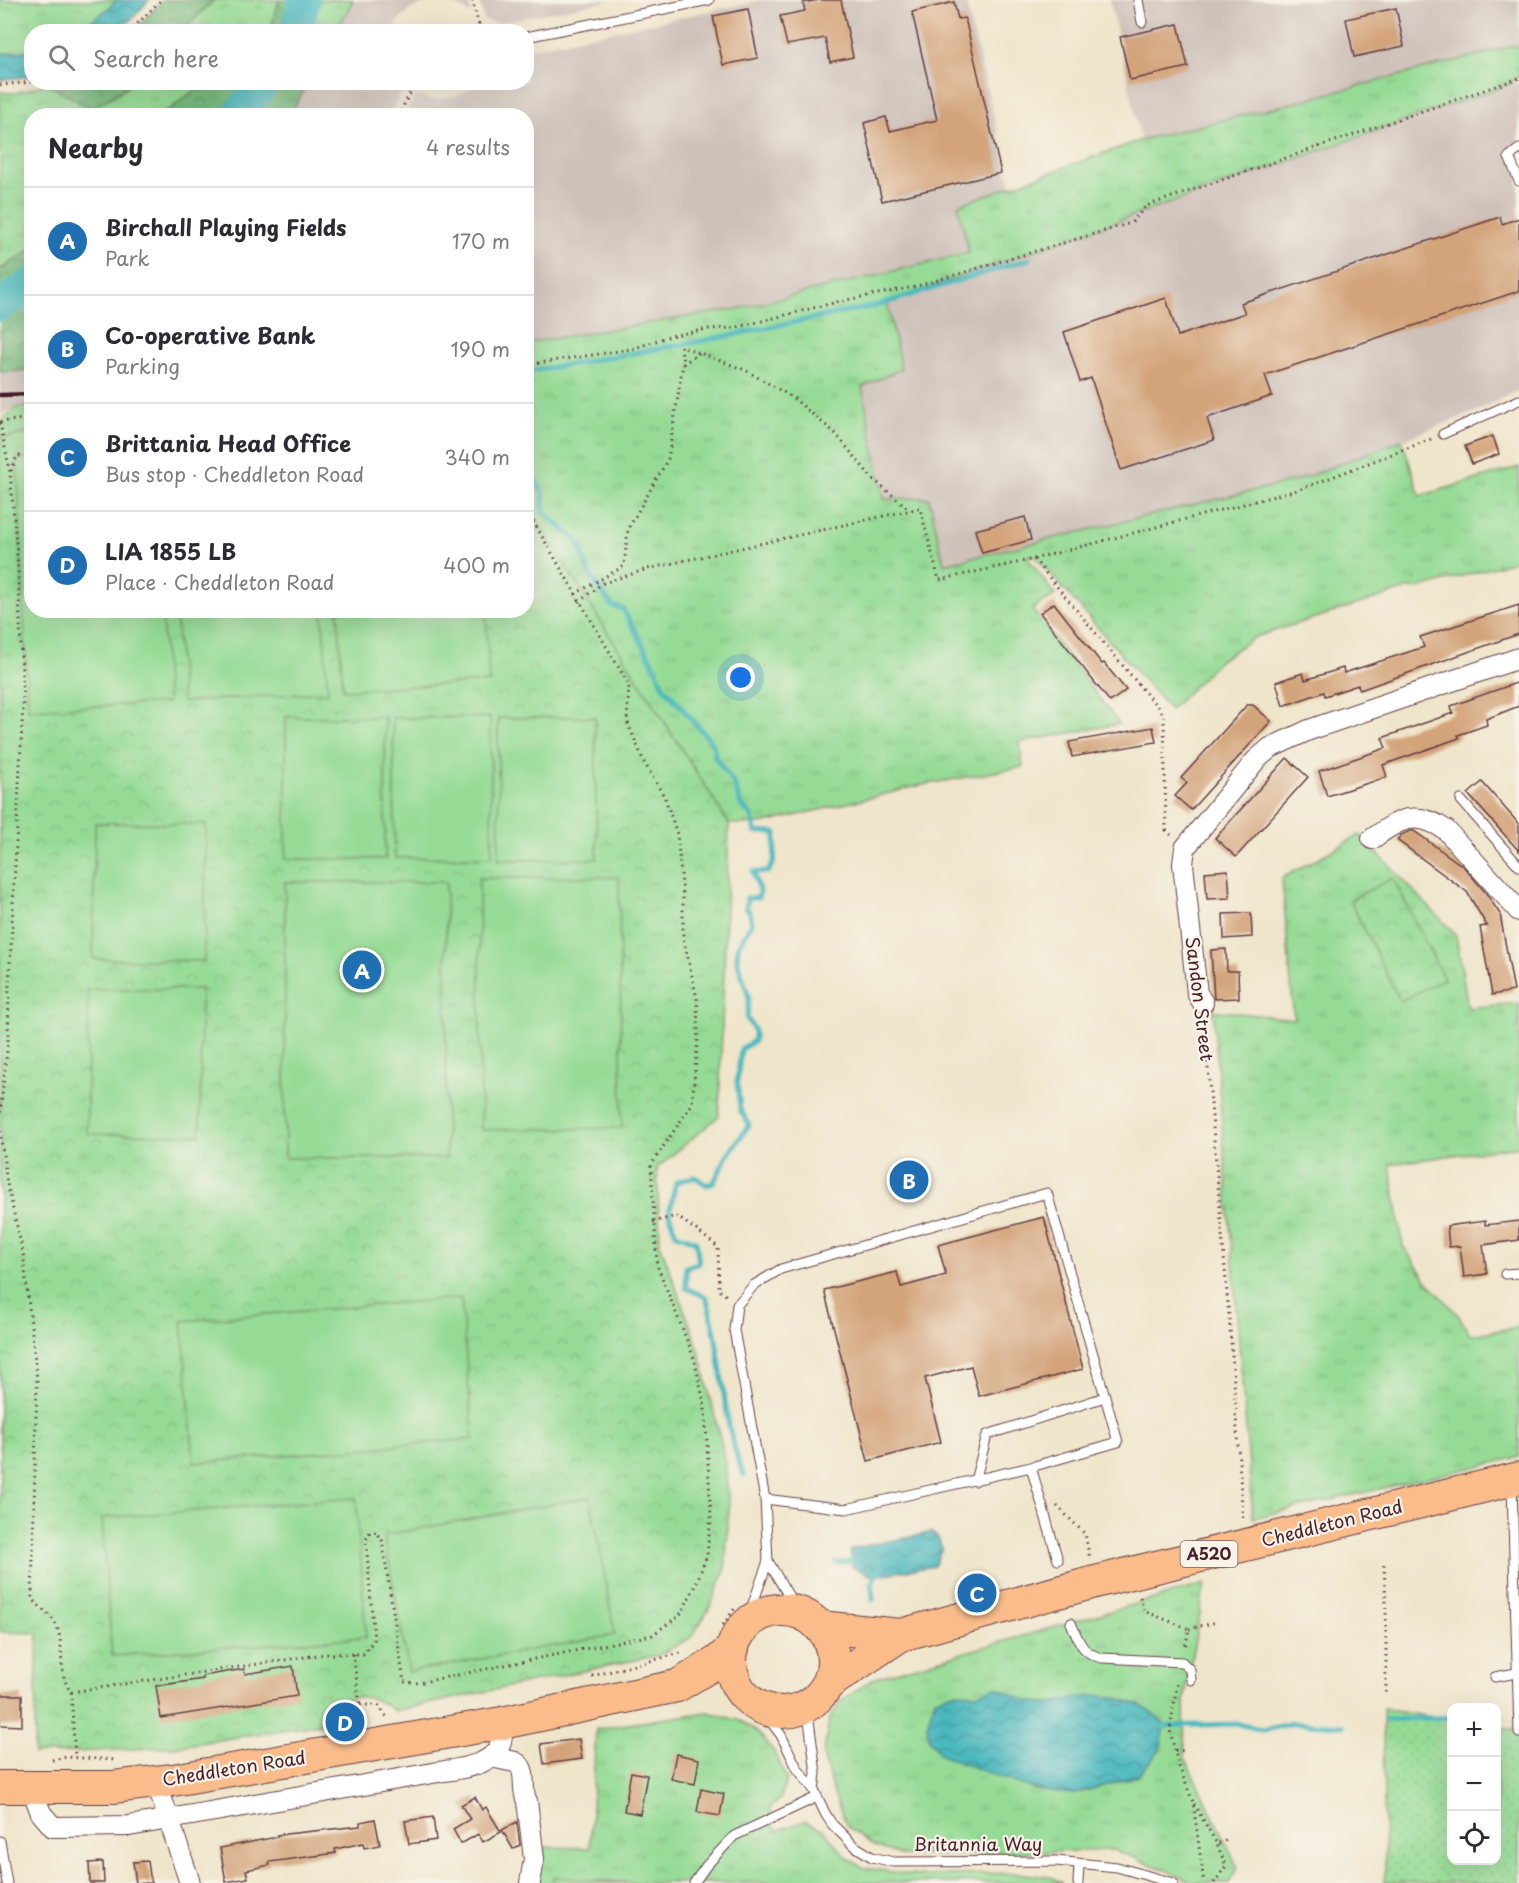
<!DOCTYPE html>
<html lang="en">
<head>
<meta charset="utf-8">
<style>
  :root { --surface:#fff; --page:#f2f2f3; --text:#2b2b33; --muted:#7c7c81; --line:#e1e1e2; --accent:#1f6fb2 }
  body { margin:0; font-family:"Playpen Sans",sans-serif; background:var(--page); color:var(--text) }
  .controls { position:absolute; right:18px; bottom:18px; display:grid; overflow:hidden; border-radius:12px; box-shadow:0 6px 24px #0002 }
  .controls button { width:54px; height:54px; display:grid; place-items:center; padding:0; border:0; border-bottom:2px solid var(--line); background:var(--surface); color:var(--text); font:30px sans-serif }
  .you { position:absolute; left:741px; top:678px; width:21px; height:21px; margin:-15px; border:4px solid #fff; border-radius:50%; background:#1a73e8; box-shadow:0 0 0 9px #1a73e833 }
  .badge { display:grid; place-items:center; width:39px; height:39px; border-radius:50%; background:var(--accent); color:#fff; font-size:20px; font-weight:700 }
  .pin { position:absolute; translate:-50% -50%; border:3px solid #fff; box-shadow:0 2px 6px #0006 }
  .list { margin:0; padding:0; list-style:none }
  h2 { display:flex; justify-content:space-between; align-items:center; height:78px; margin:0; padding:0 24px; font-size:26px }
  h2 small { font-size:20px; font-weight:400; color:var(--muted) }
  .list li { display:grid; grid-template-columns:39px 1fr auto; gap:18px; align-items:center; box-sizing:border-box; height:108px; padding:0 24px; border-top:2px solid var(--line) }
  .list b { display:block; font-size:22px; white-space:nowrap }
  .list p { margin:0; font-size:20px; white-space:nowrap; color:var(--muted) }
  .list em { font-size:20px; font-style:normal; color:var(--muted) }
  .icon { flex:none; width:33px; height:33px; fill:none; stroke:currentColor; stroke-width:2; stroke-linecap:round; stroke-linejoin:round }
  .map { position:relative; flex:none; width:1519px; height:1883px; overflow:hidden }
  .search { position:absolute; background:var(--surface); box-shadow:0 6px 24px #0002; left:24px; top:24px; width:510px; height:66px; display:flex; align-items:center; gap:15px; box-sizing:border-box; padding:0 21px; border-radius:24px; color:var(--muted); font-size:22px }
  .panel { position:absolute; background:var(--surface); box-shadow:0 6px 24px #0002; left:24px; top:108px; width:510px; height:510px; border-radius:24px }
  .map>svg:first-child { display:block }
  .industrial { fill:#cec1b9 }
  .grass { fill:url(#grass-tufts); stroke:#707d60; stroke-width:1.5 }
  .forest { fill:url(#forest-crowns); stroke:#616d54; stroke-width:1.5 }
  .park { fill:url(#park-crowns); stroke:#707d60; stroke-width:1.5 }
  .garden { fill:url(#garden-dots); stroke:#707d60; stroke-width:1.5 }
  .pitch { fill:#95db95; stroke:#707d60; stroke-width:1.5 }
  .water { fill:url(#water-waves); stroke:#496c74; stroke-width:1.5 }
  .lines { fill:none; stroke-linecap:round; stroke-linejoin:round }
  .stream { stroke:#48b8be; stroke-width:5 }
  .river { stroke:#48b8be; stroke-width:33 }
  .building { fill:#d3a379 }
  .service-casing { stroke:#633d43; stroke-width:11 }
  .minor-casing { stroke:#633d43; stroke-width:22 }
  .trunk-casing { stroke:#633d43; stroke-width:34 }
  .path { stroke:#633d43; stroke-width:3; stroke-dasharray:1.5 4.5; stroke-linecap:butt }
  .service { stroke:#fff; stroke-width:9 }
  .minor { stroke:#fff; stroke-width:20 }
  .trunk { stroke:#f9bc8a; stroke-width:32 }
  .rail { stroke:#4a1f2b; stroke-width:4.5 }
  .labels { text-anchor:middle; stroke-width:4.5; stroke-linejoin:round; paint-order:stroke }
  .shield { fill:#f7f3e8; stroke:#7e5f64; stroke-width:1.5 }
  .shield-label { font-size:16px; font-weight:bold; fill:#4a1f2b }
  .street-label { font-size:18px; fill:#4a1f2b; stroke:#f7f3e8 }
</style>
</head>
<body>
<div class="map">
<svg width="1519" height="1883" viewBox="0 0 1519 1883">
  <defs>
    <pattern id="grass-tufts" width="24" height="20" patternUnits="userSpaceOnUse" patternTransform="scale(1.5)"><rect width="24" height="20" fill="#95db95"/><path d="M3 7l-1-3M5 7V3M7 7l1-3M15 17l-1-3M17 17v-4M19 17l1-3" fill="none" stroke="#82bc81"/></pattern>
    <pattern id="forest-crowns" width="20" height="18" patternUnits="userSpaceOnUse" patternTransform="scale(1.5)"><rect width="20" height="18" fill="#78bb7e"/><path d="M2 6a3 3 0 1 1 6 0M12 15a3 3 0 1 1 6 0" fill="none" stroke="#649767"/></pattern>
    <pattern id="park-crowns" width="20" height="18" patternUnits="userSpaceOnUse" patternTransform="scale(1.5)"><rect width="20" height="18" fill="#95db95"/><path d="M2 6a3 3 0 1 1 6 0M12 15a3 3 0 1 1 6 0" fill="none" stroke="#82bc81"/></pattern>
    <pattern id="garden-dots" width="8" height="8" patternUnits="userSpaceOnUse" patternTransform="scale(1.5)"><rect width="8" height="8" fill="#95db95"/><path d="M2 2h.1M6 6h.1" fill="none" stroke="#82bc81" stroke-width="1.8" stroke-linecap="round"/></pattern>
    <pattern id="water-waves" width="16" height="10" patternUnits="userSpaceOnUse" patternTransform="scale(1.5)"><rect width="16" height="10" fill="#48b8be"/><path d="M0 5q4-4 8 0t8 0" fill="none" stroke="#3e959b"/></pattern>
  </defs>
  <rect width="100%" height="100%" fill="#f7f3e8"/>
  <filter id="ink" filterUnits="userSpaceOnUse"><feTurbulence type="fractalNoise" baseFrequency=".0167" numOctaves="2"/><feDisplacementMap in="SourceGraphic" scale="12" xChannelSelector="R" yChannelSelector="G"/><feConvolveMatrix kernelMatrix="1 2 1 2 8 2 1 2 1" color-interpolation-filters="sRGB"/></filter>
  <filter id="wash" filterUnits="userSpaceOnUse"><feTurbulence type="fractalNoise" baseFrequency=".008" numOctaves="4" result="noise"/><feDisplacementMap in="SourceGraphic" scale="24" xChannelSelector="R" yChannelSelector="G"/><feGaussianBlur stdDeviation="1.35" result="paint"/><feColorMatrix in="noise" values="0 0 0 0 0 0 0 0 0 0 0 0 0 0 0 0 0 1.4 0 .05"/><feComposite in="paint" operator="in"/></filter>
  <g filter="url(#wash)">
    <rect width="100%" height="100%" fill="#efe5cb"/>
    <g class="industrial">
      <polygon points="353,0 468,0 472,15 457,5 442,1 426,3 411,9 399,20 393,31 336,32"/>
      <polygon points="479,0 611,0 498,23 484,20"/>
      <polygon points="764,0 965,0 1011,187 958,205 969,252 737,309 527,343 526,116 405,116 416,95 434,100 456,96 469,89 475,83 526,82 527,49"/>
      <polygon points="1110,0 1519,0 1519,47 1513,47 1289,104 1141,140"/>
      <polygon points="402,82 404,87 389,115 290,116 308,83"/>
      <polygon points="1519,82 1519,390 1477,411 1298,480 944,564 884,500 862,387 901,369 887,302"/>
      <polygon points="31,371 31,406 16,408 0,414 0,372"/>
    </g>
    <g class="grass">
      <polygon points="0,0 116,0 110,7 78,31 32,32 31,50 0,54"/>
      <polygon points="214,0 279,0 270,31 182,32"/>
      <polygon points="1513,46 1519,47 1519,76 1510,84 887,302 901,369 862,387 884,499 929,498 944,564 1298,480 1402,440 1420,496 1519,467 1519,560 1417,589 1410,588 1255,637 1220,660 1170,710 1034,555 1027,557 1055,595 1032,609 1119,724 1020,742 1023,767 922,785 761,824 729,824 527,506 527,343 737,309 969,253 958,205 1141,140 1289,104"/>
      <polygon points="131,83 205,83 161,115 32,116 31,248 28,252 0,270 0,92 15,93 48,84 91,109 126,88"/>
      <polygon points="31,406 31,433 0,438 0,422 16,408"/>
      <polygon points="1360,835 1456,935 1468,1008 1519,1003 1519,1146 1390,1164 1403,1246 1426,1280 1458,1315 1470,1335 1519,1327 1519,1457 1253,1518 1213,1010 1294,1019 1282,878"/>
      <polygon points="1205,1584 1184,1700 1185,1758 1238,1868 1229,1883 1195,1883 1163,1869 1114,1850 904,1856 874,1846 847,1826 833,1792 823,1755 830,1717 845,1698 875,1678"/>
      <path d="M 708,1712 C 718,1715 730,1717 740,1721 C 764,1732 778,1756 787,1779 L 781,1798 L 770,1808 L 776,1831 L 804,1821 L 823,1829 L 846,1857 L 864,1868 L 920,1876 L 1017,1873 L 1051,1877 L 1062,1883 L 537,1883 L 544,1847 L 590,1848 L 596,1729 Z"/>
    </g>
    <g class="forest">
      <polygon points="163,0 214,0 182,31 134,31"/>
      <polygon points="279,0 353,0 336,31 270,32"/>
      <polygon points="52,82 131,82 131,83 126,88 91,109 48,84"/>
      <polygon points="205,83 308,83 290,115 161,116"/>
      <polygon points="31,248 31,371 0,372 0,270 28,252"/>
    </g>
    <g class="park">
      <polygon points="311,0 353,0 336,31 302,31"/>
      <path d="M 31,433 L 32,610 L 526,610 L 527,505 L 729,824 L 719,1116 L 657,1168 L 660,1244 L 699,1350 L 725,1459 L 729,1507 L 725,1571 L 710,1607 L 692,1637 L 659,1655 L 394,1711 C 366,1688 341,1694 321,1724 L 173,1747 L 34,1754 L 38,1633 L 0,1632 L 0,438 Z"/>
      <polygon points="1393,878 1444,979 1400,1001 1350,900"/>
    </g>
    <polygon class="garden" points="1383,1709 1451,1720 1452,1860 1496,1860 1497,1727 1519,1731 1519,1883 1385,1883"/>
    <g class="pitch">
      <polygon points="17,458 31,458 32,610 162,611 167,703 28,709"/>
      <polygon points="176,611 322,611 328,692 182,702"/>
      <polygon points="338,611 486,611 489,682 343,690"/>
      <rect x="286" y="717" width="99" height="142"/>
      <polygon points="490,717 492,857 395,858 393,718"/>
      <polygon points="595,717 597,859 499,860 498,718"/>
      <polygon points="95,823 206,824 204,961 93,959"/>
      <polygon points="619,877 622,1128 481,1130 479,878"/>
      <rect x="285" y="882" width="161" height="276"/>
      <polygon points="88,989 201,989 200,1135 87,1134"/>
      <polygon points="461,1298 473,1439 194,1463 182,1321"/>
      <polygon points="590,1497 615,1635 409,1672 384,1535"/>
      <polygon points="356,1498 366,1637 112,1656 102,1518"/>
      <polygon points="553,1877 634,1883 553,1883"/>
    </g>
    <g class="water">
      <polygon points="116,0 149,0 131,20 117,31 78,31 110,7"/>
      <polygon points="31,50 31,76 0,80 0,54"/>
      <path d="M 931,1532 L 938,1538 L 942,1548 L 934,1566 L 873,1576 L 852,1567 L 850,1550 C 877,1541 904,1540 931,1532 Z"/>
      <path d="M 995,1687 C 1009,1691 1019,1700 1034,1702 C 1057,1706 1081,1694 1104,1696 C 1127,1699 1152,1707 1165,1726 L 1160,1750 L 1138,1776 L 1075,1794 L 1042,1791 L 1024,1786 L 940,1755 L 928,1737 L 928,1721 L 935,1698 L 957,1692 L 977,1694 Z"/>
    </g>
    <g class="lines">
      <g class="stream">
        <polyline points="682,345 879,305 1029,259"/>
        <polyline points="526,372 679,345"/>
        <path d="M 526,478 L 535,480 L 543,493 L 544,512 L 579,543 L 588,572 L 612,606 L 623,609 L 655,667 L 663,686 L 713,744 L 715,757 L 734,784 L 741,805 L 752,816 L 755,832 L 776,833 L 774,861 L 768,872 L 753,872 L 760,892 L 758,898 L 747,898 L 746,908 L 749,911 L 752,923 L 738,946 L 737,960 L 749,998 L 747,1018 L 754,1030 L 754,1041 L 741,1049 L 737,1082 L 740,1109 L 749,1125 L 727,1156 L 714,1182 L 707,1185 L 695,1177 L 676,1182 L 669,1214 L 676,1234 L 696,1241 L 699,1263 L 686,1267 L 686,1288 L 706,1297 C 719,1339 721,1383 729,1426 C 733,1443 736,1459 744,1475"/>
        <polyline points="836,1563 852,1561 857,1558"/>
        <polyline points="873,1599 872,1583 880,1569"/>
        <polyline points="1496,1715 1502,1716"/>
        <polyline points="1385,1720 1452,1717"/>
        <polyline points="1160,1726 1238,1724 1264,1730 1293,1723 1343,1726"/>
      </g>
      <g class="river">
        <polyline points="296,32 304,0"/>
        <polyline points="238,116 264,82"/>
        <polyline points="0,305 32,285"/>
      </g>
    </g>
    <g id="blocks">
      <g class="building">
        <polygon points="819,0 841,0 853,57 830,62 825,38 787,45 780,16 805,11 803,3"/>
        <polygon points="954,2 958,19 965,18 1001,173 882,201 864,123 886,117 890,131 937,120 912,12"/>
        <polygon points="1396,8 1404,46 1354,57 1346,19"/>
        <polygon points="748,9 758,58 723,65 713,16"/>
        <polygon points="1178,24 1188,67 1130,80 1120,37"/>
        <polygon points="1500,217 1502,224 1519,218 1519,291 1265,375 1272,396 1207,418 1214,440 1121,470 1091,378 1080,382 1064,332 1166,298 1178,336 1245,313 1241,303"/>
        <polygon points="1493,436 1499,454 1472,464 1465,446"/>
        <polygon points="1025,517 1031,540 982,553 975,530"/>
        <polygon points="1054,603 1102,664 1104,663 1126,690 1110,702 1040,613"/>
        <polygon points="1519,605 1519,634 1360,690 1358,685 1325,696 1324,692 1283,706 1276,682 1303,673 1305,680 1343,668 1344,673 1424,647 1420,637"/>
        <polygon points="1519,682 1519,706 1486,719 1487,725 1458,735 1459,738 1383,765 1387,777 1327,796 1319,771 1386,748 1382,738 1453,713 1451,706"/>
        <polygon points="1247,705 1253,705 1271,721 1191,810 1175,796 1187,783 1181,778"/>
        <polygon points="1153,727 1156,742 1072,757 1069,742"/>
        <polygon points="1287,758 1308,777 1236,857 1215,838"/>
        <polygon points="1482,782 1519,824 1519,851 1468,794"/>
        <polygon points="1410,831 1414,831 1464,867 1486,893 1500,914 1514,991 1492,995 1480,927 1487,926 1467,892 1397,840 1401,835"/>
        <polygon points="1228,870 1230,898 1207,899 1205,872"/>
        <polygon points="1251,913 1252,937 1224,939 1223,914"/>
        <polygon points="1226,949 1227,971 1238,971 1239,998 1214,999 1211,950"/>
        <polygon points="1044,1217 1083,1369 979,1396 971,1366 925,1378 941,1442 868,1461 824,1290 897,1272 901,1287 946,1275 938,1245"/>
        <polygon points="1485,1221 1485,1225 1519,1221 1519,1240 1483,1245 1487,1274 1464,1277 1460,1246 1449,1247 1447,1226"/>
        <polygon points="293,1666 297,1696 161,1718 156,1686 203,1679 203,1676 244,1669 245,1674"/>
        <polygon points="0,1695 22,1695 22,1726 0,1725"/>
        <polygon points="579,1739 582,1759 544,1764 541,1744"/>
        <polygon points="676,1754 699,1759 695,1784 671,1779"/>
        <polygon points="631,1772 647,1775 640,1814 624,1811"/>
        <polygon points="701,1789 724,1794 720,1816 697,1812"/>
        <polygon points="475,1797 482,1810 486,1807 501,1832 483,1842 478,1834 461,1844 453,1829 470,1819 461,1805"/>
        <polygon points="433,1817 436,1840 409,1844 405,1821"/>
        <polygon points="375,1819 380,1845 364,1848 363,1843 335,1849 336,1853 269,1862 270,1865 246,1870 248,1878 226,1882 220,1848 277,1837 277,1835 360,1826 360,1822"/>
        <polygon points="517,1822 520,1845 513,1849 502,1830"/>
        <polygon points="148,1861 151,1883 136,1883 133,1862"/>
        <polygon points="103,1862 104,1883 90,1883 89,1863"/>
      </g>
    </g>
  </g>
  <g filter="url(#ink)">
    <use href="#blocks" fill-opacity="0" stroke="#633d43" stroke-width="1.5"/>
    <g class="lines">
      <g class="service-casing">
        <g id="service">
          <polyline points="1138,0 1142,22"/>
          <polyline points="526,37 709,0"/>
          <polyline points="1509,157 1519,181"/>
          <polyline points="1509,157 1519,149"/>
          <polyline points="1443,434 1519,400"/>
          <polyline points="1461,800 1519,866"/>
          <polyline points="1505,1274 1519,1273"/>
          <polyline points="1031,1467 1058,1560"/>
          <polyline points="975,1481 987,1435 1105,1397"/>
          <polyline points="1512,1485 1519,1733"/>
          <polyline points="768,1561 798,1612"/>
          <path d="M 1071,1623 C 1079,1641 1081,1653 1102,1658 L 1182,1662 L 1190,1670 L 1191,1680"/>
          <polyline points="745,1626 768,1561 765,1499 846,1509 1031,1467 1118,1442 1047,1193 781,1269 754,1285 737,1305 734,1330 765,1499"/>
          <polyline points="1495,1677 1516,1673"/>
          <polyline points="807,1706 816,1773 814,1790"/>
          <polyline points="760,1708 781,1735 797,1768 814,1790 826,1815 832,1824 853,1845 872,1857 893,1862 1056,1861 1117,1867 1173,1883"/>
          <polyline points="0,1841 7,1883"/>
          <polyline points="694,1883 706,1866 734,1836 817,1797"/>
          <polyline points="1078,1883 1079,1864"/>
        </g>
      </g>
      <g class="minor-casing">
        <g id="minor">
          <path d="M 1372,839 C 1400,819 1415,809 1446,830 L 1519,911"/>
          <polyline points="1203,1003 1197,993 1183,864 1185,848 1256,760 1270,748 1309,730 1519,658"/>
          <path d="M 491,1757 C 498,1759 507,1760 515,1762 C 529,1768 520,1790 527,1801 L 534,1859 L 530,1883"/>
          <polyline points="156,1781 190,1883"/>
          <path d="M 31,1787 L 41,1813 L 53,1827 L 129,1826 L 433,1773 C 453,1769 489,1768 499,1747 C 503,1740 502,1731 502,1723"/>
        </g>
      </g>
      <g class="trunk-casing">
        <g id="trunk">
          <circle cx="782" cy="1661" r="51"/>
          <polyline points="820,1627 901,1635"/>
          <polyline points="828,1684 901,1635 1095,1582 1519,1478"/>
          <polyline points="0,1787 113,1787 173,1780 502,1723 677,1686 717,1662 733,1648"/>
        </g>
      </g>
      <g class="path">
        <polyline points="472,0 481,32"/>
        <polyline points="129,32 161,0"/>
        <polyline points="0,85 32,82"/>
        <polyline points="398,116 416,82"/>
        <polyline points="699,353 683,364 681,346 745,370 792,397 835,433 872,478 910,510"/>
        <polyline points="526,365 632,349 670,336 708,329 734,328 841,301 914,287 1131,223 1146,206 1519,78"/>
        <polyline points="0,422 32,418"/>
        <polyline points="0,423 10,472 18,566 23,705 9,985 8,1041 0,1115"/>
        <polyline points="11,471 17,456 32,455"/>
        <polyline points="1034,559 1164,715 1166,830 1171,835"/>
        <polyline points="575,594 624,566 628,529 668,459 683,364"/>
        <polyline points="579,602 601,584 647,569 920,508 939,580 1034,559 1301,489 1431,439"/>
        <polyline points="1204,1020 1232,1353 1243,1522"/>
        <path d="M 0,1131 L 7,1184 L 23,1252 L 37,1379 L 32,1597 C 40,1610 54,1615 58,1630 C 64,1650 58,1675 71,1692 L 325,1654 L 363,1654 L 374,1640 L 366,1539 L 370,1532 L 377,1532 L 382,1540 L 404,1682 L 418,1683 L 652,1635 L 680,1615 L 695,1587 L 707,1555 L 711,1516 L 705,1407 L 694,1358 L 657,1265 L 651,1165 L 692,1104 L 698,1038 L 697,998 L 683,937 L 683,894 L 677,834 L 665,798 L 644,762 L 627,721 L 629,685 L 526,509"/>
        <polyline points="653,1222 676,1216 699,1232 718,1247 719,1290 727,1296"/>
        <polyline points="1057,1506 1085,1534 1090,1559"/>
        <polyline points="1384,1565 1386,1603 1386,1695"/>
        <polyline points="1140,1597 1144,1611 1189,1629 1185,1648"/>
        <polyline points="723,1625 735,1608"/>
        <polyline points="1189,1629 1216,1622"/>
        <polyline points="353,1654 360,1705"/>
        <polyline points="592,1676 681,1653"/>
        <polyline points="1177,1684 1170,1730 1177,1761 1193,1802 1204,1883"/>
        <polyline points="71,1692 75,1758"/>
        <path d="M 328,1729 C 334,1709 360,1702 379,1706 L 388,1719"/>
        <polyline points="1175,1750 1186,1751"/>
        <polyline points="52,1760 66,1757 117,1760"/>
        <polyline points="1194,1804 1217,1844 1227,1840"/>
        <polyline points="1214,1883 1226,1866 1217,1844"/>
      </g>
      <use href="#service" class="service"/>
      <use href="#minor" class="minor"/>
      <use href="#trunk" class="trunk"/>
      <polyline class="rail" points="0,395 32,394"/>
    </g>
  </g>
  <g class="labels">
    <rect class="shield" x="1180.5" y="1541" width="57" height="26" rx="4.5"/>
    <g class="shield-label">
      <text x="1209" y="1560">A520</text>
    </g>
    <g class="street-label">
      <text transform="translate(1199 999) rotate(83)" y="6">Sandon Street</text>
      <text transform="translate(1332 1524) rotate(-14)" y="6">Cheddleton Road</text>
      <text transform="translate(234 1769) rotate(-9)" y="6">Cheddleton Road</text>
      <text x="978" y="1851">Britannia Way</text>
    </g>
  </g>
</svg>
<div class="controls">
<button>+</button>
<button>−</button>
<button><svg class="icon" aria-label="locate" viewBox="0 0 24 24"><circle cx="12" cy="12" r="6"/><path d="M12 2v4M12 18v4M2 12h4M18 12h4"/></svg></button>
</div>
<div class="you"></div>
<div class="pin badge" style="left:362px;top:970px">A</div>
<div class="pin badge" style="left:909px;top:1180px">B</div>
<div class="pin badge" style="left:977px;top:1593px">C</div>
<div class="pin badge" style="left:345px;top:1722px">D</div>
<div class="search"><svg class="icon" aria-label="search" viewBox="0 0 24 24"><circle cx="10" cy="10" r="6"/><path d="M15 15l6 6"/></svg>Search here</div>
<section class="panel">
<h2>Nearby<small>4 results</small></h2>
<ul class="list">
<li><span class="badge">A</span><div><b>Birchall Playing Fields</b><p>Park</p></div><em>170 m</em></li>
<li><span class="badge">B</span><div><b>Co-operative Bank</b><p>Parking</p></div><em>190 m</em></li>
<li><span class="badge">C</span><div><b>Brittania Head Office</b><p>Bus stop · Cheddleton Road</p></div><em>340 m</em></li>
<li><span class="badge">D</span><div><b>LIA 1855 LB</b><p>Place · Cheddleton Road</p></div><em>400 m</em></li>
</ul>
</section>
</div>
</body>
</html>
